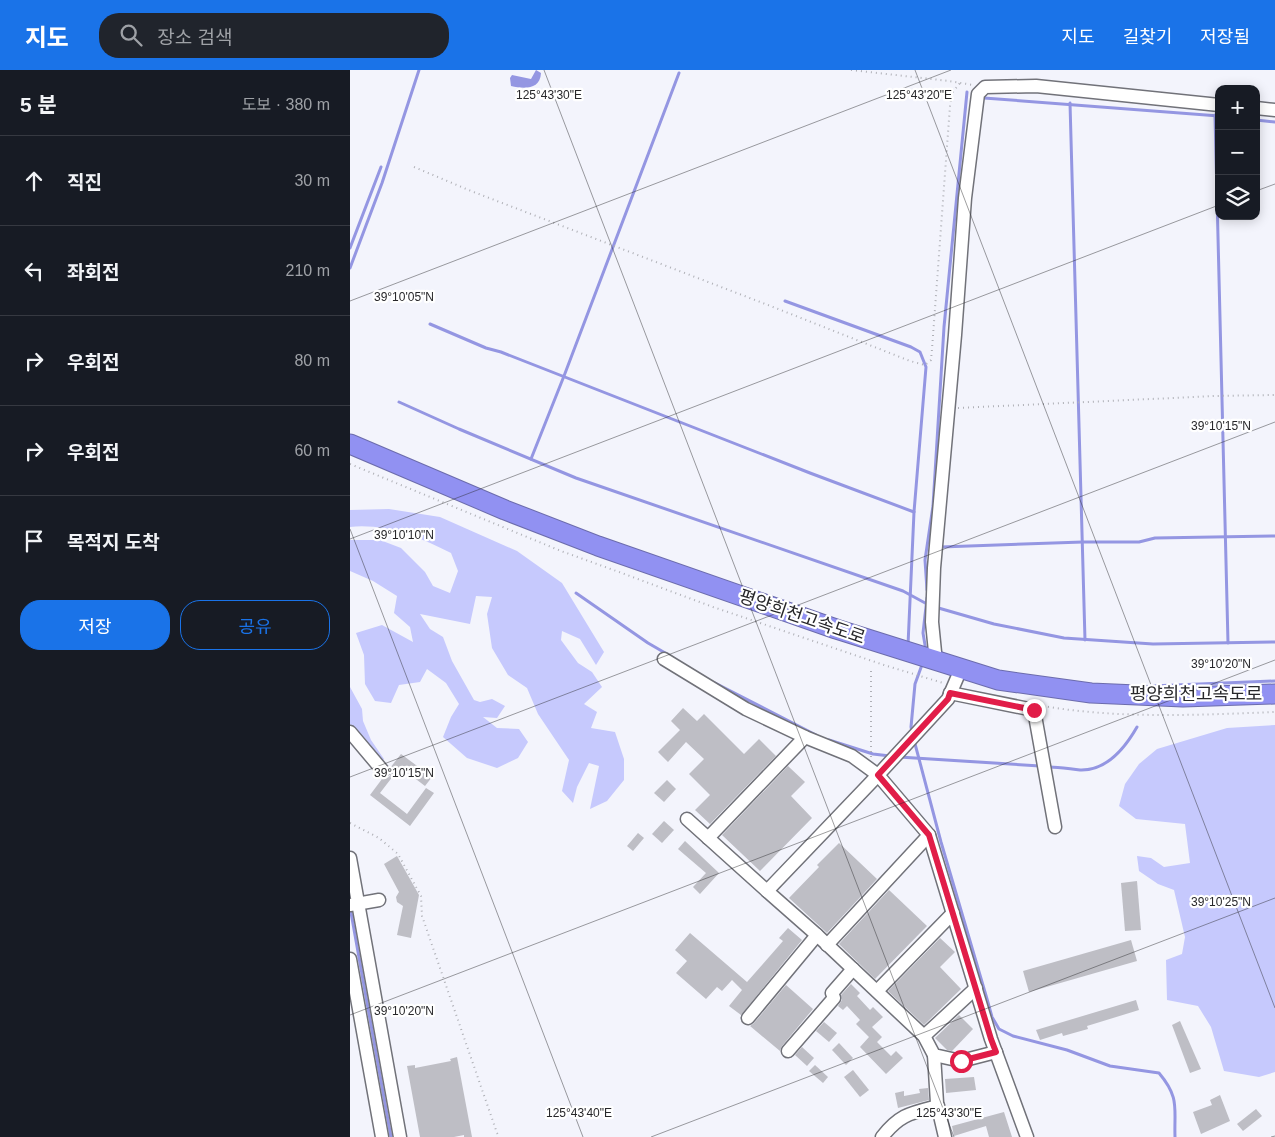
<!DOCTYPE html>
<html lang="ko">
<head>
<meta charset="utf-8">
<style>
  :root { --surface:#171b24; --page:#20242c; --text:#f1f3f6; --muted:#9ea1a6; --line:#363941; --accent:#1a73e8 }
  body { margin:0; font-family:Helvetica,"Noto Sans KR",sans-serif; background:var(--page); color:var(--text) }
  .controls { position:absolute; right:15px; top:15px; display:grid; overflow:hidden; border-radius:10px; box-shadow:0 2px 12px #0003 }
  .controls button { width:45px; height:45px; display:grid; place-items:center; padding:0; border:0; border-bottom:1px solid var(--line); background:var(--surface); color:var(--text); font:25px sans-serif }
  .stop { position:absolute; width:15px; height:15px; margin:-11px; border:4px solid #e11d48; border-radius:50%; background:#fff }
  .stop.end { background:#e11d48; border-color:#fff; box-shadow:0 1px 5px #0008 }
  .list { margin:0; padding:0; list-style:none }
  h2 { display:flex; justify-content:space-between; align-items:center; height:65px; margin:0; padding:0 20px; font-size:21px }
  h2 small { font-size:16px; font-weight:400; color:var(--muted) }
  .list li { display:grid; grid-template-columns:32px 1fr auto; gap:15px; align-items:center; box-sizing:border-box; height:90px; padding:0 20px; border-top:1px solid var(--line) }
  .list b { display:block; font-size:19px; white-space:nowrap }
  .list em { font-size:16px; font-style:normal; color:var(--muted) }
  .actions { display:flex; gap:10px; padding:15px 20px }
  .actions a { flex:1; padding:11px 0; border:1px solid var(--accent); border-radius:20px; text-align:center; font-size:18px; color:var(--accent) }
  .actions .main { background:var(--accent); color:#fff }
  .icon { flex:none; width:28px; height:28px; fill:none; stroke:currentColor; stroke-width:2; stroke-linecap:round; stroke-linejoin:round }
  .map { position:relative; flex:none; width:925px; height:1067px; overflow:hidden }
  header { display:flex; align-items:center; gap:30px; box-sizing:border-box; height:70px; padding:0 25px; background:var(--accent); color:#fff }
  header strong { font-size:24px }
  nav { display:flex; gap:28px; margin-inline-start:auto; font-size:18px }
  .search { width:350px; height:45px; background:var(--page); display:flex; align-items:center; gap:12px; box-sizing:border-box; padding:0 18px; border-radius:20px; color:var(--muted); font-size:19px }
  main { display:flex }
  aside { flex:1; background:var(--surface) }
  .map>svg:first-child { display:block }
  .green { fill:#c6c9fd }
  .water { fill:#9496e2 }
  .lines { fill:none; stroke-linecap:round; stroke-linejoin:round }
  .stream { stroke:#9496e2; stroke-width:3 }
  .building { fill:#bebec5 }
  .minor-casing { stroke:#717279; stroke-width:15 }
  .highway-casing { stroke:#6c6cac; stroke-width:21 }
  .path { stroke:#afb0b6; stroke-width:2; stroke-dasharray:1 4; stroke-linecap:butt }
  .minor { stroke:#fff; stroke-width:12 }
  .highway { stroke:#9191f2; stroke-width:19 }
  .route { stroke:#e11d48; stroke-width:6 }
  .ticks { fill:none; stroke:#27272a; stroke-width:1; stroke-opacity:0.45 }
  .labels { text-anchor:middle; stroke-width:4.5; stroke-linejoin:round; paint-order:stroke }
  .street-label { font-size:18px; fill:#27272a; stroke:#fff }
  .ticks-label { font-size:12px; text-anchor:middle; fill:#27272a; stroke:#fff; stroke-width:4.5; stroke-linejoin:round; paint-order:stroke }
</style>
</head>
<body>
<header>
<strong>지도</strong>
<div class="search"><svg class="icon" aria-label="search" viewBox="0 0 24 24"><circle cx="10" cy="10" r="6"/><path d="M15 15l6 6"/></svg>장소 검색</div>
<nav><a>지도</a><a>길찾기</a><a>저장됨</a></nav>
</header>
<main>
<aside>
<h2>5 분<small>도보 · 380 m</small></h2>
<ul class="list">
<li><svg class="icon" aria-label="ahead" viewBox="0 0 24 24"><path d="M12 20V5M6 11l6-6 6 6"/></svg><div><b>직진</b></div><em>30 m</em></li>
<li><svg class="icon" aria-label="left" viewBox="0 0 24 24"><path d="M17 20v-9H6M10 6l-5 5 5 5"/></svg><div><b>좌회전</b></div><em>210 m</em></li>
<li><svg class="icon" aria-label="right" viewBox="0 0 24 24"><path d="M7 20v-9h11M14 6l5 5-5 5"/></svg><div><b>우회전</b></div><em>80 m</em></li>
<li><svg class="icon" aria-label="right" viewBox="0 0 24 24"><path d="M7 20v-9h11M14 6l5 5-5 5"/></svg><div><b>우회전</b></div><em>60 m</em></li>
<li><svg class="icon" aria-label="arrive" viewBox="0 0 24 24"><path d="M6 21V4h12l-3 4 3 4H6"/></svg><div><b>목적지 도착</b></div></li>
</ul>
<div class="actions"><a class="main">저장</a><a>공유</a></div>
</aside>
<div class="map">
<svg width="925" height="1067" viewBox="0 0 925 1067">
  <rect width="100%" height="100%" fill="#f3f4fc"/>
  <g class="green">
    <path d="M 39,439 L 90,447 L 167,481 L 212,513 L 254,582 L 246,595 L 230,569 L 212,561 L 211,570 L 228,593 L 242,602 L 252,617 L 234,634 L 247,642 L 241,658 L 265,662 L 274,689 L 274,710 L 257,731 L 240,739 L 249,696 L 239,693 L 227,717 L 223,733 L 212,721 L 219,690 L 188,644 L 177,618 L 158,605 L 142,578 L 137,544 L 142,527 L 126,526 L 120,554 L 70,544 L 80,559 L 93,567 L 102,591 L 124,630 L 130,632 L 142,629 L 155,636 L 147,648 L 133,647 L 147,658 L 169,659 L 178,672 L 168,688 L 147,698 L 117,688 L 93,667 L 101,647 L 109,634 L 96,613 L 77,599 L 70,612 L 49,615 L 41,633 L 25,631 L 15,614 L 14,585 L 6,563 L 32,555 L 63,572 L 60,557 L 44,543 L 47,526 L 23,511 L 0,501 L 0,470 L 30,470 L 51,478 L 75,502 L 83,516 L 100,523 L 108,501 L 101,483 C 71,468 35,453 0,457 L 0,440 Z"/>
    <polygon points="0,617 12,639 13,651 21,670 34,689 31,693 0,654"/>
    <polygon points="925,655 925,1002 909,1007 874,1001 861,957 848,936 817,930 816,890 832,884 835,867 824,820 808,814 789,801 787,786 801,788 814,797 840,793 835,754 786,749 769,736 775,714 789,694 807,679 877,658"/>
  </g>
  <path class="water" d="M 186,0 L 191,3 C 190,20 174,19 161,16 L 160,8 L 162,5 L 181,9 Z"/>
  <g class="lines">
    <g class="stream">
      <polyline points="634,28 869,46"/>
      <polyline points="720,33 735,570"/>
      <polyline points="865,45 878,573"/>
      <polyline points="906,50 925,52"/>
      <polyline points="0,178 31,97"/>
      <polyline points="0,198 32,113 69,0"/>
      <polyline points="435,231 561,277 570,282 576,297 564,442 558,575"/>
      <polyline points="80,254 136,278 151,282 460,403 564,442"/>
      <polyline points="49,332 109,359 226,408 553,521 577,534"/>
      <polyline points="181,389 214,306 329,3"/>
      <polyline points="591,477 733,472 789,472 805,468 925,466"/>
      <polyline points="577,520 575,490 583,436 594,257 617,22"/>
      <polyline points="226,523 298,573 317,584"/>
      <polyline points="585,537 644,554 714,568 803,574 925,572"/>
      <polyline points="576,581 573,563 577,528"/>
      <polyline points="365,613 466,665"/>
      <polyline points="801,616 925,611"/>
      <polyline points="562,662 561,657 565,614 573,592"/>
      <polyline points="479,670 523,684 540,686"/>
      <path d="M 564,670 L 591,772 L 637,929 L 642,947 L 649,959 L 663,966 L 717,980 L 760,996 L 809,1003 C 830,1028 824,1038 825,1067"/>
      <polyline points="549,687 690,696"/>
      <path d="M 699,697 C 709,697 720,699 730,700 C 757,701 775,678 787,657"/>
      <polyline points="0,837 41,1067"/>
    </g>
  </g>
  <g class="building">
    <polygon points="333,638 347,651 354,644 394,684 409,669 426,686 360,754 345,740 360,725 339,704 354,689 336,672 318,692 308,682 330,660 321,651"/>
    <polygon points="51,684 82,707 75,716 50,697 30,723 57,744 76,718 84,723 60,756 20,725 32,709 39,707 41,703 40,698"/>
    <polygon points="438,696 455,712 441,726 462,748 410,801 372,765"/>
    <polygon points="317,710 326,719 314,732 304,723"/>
    <polygon points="314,751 324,760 312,773 302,764"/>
    <polygon points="288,763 294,768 283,781 277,776"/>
    <polygon points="335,771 369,803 350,824 343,817 356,803 328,779"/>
    <polygon points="489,773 527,809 477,863 439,828 469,797 467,795"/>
    <polygon points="47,786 69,825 61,868 47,865 53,836 47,832 46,827 49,822 34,794"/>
    <polygon points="787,811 791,860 775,861 771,813"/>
    <polygon points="539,820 577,856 525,909 489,874"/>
    <polygon points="438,858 452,870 391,945 379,936 392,920 382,910 372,921 367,917 356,929 326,903 337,891 325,880 340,863 397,912 433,871 429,868"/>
    <polygon points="590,868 605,882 590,897 611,919 574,955 538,921"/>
    <polygon points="781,870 787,891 679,922 673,901"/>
    <polygon points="501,914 510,923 507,926 520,940 523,937 533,947 522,957 532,967 527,972 541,986 546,981 553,988 536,1004 510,977 519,967 506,954 510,950 497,936 493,940 488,936 492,930 491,925"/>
    <polygon points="436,915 463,939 432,976 430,981 400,956 404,953"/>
    <polygon points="786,930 789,940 737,956 738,959 713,966 712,963 690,970 686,960"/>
    <polygon points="609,945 623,959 602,981 597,980 585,968"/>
    <polygon points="830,951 851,999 840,1003 822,955"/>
    <polygon points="474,952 487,963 479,972 466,961"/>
    <polygon points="489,973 503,988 496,995 482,980"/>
    <polygon points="452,977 464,988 457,996 445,985"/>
    <polygon points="107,987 122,1067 114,1067 114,1065 104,1067 70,1067 57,996 65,995 65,998 101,991 100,989"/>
    <polygon points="465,995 478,1007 473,1013 459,1001"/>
    <polygon points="503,1000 519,1020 510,1027 494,1007"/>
    <polygon points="624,1007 626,1020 596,1023 595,1009"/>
    <polygon points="578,1018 579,1030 548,1038 545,1023 554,1021 554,1026 570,1023 569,1019"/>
    <polygon points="870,1025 880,1051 851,1064 843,1042 862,1035 860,1030"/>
    <polygon points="906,1039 912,1046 893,1061 887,1054"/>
    <polygon points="654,1042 662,1067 639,1067 636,1056 604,1066 602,1056"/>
  </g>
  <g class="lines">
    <g class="minor-casing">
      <g id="minor">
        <polyline points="906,38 925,40"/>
        <polyline points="314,589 396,639 455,667 502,686 528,705 417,821 467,865 574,966 584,985 611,991 646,982"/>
        <polyline points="586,592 582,552 584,498 605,265 615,128 628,24 635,17 686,16 869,35"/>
        <polyline points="607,608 598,629 528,705 579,765 641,969 677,1067"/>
        <polyline points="600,623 684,640 705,757"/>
        <polyline points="0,662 33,701"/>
        <polyline points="337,749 417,821"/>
        <polyline points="358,768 455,667"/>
        <polyline points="0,788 50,1067"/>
        <polyline points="0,835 29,830"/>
        <polyline points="477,875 579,765"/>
        <polyline points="0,889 32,1067"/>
        <polyline points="527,921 603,843"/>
        <polyline points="398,948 467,865"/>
        <polyline points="574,966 626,918"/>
        <polyline points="438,981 484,928 482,923 503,899"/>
        <polyline points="584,985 587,1033 595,1067"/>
        <path d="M 532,1067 C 550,1044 561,1043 588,1036"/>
      </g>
    </g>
    <g class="highway-casing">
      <polyline id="highway" points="0,374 155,440 248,476 486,559 648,610 741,623 833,627 925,624"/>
    </g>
    <g class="path">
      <polyline points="501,0 599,11 623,15"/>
      <polyline points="64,97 121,121 418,235 560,291 575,295 581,290 582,279 600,36 602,23 610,13"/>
      <polyline points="608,338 865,326 925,325"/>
      <polyline points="0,394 211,481 269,502 363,537 534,595 593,613"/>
      <polyline points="521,601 521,687"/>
      <path d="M 693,636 C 769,649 848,645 925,642"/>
      <polyline points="0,753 29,768 48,784 71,826 72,846 147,1063 150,1067"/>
    </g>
    <use href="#minor" class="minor"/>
    <use href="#highway" class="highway"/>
  </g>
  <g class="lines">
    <polyline class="route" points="611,991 646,982 641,969 579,765 528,705 598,629 600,623 684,640"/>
  </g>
  <path class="ticks" d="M 194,0 L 604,1067M 565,0 L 925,938M 906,121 L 925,114M 0,231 L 601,0M 0,459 L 233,1067M 0,469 L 869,135M 0,707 L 925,352M 0,945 L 925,590M 301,1067 L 925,828M 921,1067 L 925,1066"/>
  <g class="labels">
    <g class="street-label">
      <text transform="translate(452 547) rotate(19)" y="6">평양희천고속도로</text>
      <text x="846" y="630">평양희천고속도로</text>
    </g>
  </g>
  <g class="ticks-label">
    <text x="199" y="29">125°43'30"E</text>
    <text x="569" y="29">125°43'20"E</text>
    <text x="54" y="231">39°10'05"N</text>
    <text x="871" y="360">39°10'15"N</text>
    <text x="54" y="469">39°10'10"N</text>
    <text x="871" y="598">39°10'20"N</text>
    <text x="54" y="707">39°10'15"N</text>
    <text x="871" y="836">39°10'25"N</text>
    <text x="54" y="945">39°10'20"N</text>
    <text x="229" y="1047">125°43'40"E</text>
    <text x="599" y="1047">125°43'30"E</text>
  </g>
</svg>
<div class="controls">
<button>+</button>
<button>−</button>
<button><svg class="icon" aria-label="layers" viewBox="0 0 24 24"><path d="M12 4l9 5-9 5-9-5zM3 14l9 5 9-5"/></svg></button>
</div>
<div class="stop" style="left:611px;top:991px"></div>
<div class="stop end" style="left:684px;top:640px"></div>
</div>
</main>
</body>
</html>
